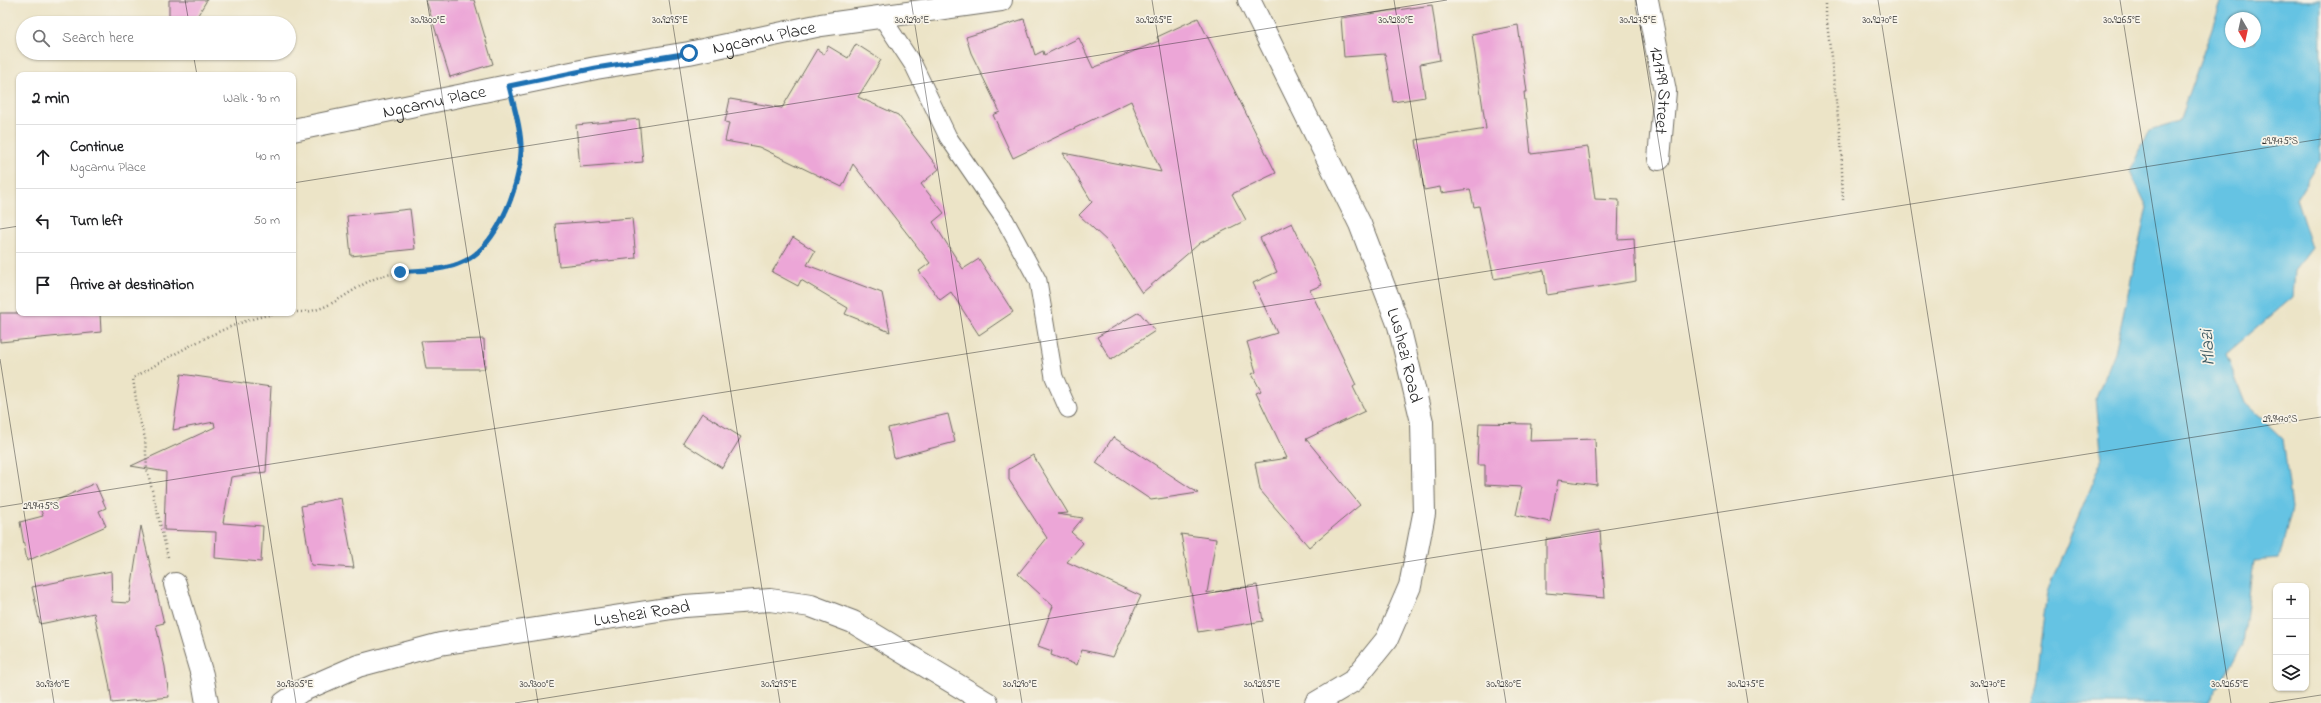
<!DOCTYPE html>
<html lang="en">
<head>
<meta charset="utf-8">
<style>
  :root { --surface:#fff; --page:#f6f6f6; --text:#202124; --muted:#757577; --line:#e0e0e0 }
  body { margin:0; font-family:"Indie Flower",sans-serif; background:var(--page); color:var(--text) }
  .controls { position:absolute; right:12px; bottom:12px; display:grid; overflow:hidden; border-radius:8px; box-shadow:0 1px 3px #0004 }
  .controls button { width:36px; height:36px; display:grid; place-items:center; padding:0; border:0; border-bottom:1px solid var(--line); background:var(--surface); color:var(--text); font:20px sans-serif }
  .compass { position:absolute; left:2225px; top:12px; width:36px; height:36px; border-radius:50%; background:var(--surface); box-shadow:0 1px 3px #0004; rotate:171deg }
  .stop { position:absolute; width:12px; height:12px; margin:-9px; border:3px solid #1f6fb2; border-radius:50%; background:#fff }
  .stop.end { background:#1f6fb2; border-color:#fff; box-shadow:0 1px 4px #0008 }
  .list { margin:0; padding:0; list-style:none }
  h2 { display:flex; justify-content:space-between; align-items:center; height:52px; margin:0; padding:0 16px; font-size:17px }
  h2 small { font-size:13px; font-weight:400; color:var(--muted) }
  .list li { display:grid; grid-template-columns:26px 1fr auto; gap:12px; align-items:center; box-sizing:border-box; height:64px; padding:0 16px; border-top:1px solid var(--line) }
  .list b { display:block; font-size:15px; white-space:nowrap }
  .list p { margin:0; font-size:13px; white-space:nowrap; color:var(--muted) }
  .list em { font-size:13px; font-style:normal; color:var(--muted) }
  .icon { flex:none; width:22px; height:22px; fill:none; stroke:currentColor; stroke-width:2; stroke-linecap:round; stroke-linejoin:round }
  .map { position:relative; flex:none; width:2321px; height:703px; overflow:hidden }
  .search { position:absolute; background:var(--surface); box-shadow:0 1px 3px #0004; left:16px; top:16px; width:280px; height:44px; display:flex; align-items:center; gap:10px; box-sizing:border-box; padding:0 14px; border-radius:22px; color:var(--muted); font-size:15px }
  .panel { position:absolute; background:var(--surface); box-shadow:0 1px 3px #0004; left:16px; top:72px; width:280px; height:244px; border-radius:8px }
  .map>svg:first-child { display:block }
  .water { fill:#65c3e3; stroke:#487787; fill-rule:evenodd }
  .building { fill:#eca6d7 }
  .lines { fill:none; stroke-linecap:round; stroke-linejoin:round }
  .lane-casing { stroke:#6f6c62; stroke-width:19 }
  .street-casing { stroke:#6f6c62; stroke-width:24 }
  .path { stroke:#6f6c62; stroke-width:2.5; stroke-dasharray:1 3; stroke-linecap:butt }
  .lane { stroke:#fff; stroke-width:17 }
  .street { stroke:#fff; stroke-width:22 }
  .route { stroke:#1f6fb2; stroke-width:5 }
  .ticks { fill:none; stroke:#2b2b2b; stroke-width:1; stroke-opacity:0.45 }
  .labels { text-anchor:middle; stroke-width:3.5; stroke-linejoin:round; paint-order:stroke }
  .street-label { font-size:18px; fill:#2b2b2b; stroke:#f7f3e8 }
  .water-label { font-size:19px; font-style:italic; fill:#3c5962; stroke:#f7f3e8 }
  .ticks-label { font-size:10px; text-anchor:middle; fill:#2b2b2b; stroke:#f7f3e8; stroke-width:3.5; stroke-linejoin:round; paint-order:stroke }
</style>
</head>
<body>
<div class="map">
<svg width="2321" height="703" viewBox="0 0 2321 703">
  <rect width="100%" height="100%" fill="#f7f3e8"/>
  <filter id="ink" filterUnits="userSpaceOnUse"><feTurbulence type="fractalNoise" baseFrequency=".025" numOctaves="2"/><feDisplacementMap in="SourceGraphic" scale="8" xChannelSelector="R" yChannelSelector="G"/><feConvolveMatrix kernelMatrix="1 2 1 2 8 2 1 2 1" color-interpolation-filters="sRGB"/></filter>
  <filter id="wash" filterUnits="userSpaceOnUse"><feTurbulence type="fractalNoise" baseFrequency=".012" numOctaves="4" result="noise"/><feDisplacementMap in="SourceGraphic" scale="16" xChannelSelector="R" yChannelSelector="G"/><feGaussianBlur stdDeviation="0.9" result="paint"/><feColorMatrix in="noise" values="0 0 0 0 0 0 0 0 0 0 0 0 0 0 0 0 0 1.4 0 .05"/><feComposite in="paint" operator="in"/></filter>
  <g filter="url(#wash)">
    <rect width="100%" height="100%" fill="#ece4c7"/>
    <path class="water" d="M 2222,0 L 2321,0 L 2320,160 L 2296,199 L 2312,248 L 2295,270 L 2293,297 L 2226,354 L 2245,403 L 2283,439 L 2292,508 L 2279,559 L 2253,561 L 2243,645 L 2208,703 L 2029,703 L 2035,684 L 2047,592 L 2102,461 L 2096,398 L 2115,352 L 2147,207 L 2130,171 L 2149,130 L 2179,121 ZM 2231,18 L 2255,18 L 2255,42 L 2231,42 Z"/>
    <g id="blocks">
      <g class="building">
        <polygon points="169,0 207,0 193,23 169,23"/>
        <polygon points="426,0 474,0 493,64 450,77"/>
        <polygon points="1432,5 1440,60 1420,64 1425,97 1393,102 1385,54 1344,57 1341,18"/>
        <polygon points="1198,18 1276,173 1232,194 1246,220 1200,243 1142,293 1109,243 1079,215 1092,202 1063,153 1161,172 1131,101 1013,158 993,115 1000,112 971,53 966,37 1024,19 1035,55 1043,51 1044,55 1079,38 1093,68 1159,41 1157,37"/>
        <polygon points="1518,25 1527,92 1524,92 1531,154 1588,147 1595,199 1619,200 1618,239 1634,238 1636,281 1547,295 1544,270 1494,279 1479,206 1474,207 1470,189 1441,193 1440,187 1424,190 1416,140 1486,129 1472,34"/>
        <polygon points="856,44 881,60 858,97 898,115 939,169 921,184 944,213 933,222 963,269 979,259 1013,312 979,335 951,292 940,300 919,271 930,263 853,164 842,187 759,147 725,141 729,123 725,122 730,99 782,108 817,49 824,54 828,46 848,58"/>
        <polygon points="639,119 643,162 580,167 576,125"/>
        <polygon points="410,209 415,249 351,256 347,216"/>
        <polygon points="632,218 636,258 559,266 555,224"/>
        <polygon points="1292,223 1322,285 1310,290 1356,385 1353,387 1365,411 1306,439 1360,505 1309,547 1260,490 1255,463 1287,458 1256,393 1261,391 1252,374 1256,372 1247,342 1277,333 1253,283 1277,272 1260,238"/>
        <polygon points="793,237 815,251 807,265 882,293 890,332 845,314 848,308 801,280 798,286 772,272"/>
        <polygon points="1139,312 1155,331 1111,360 1097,337"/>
        <polygon points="0,313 100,313 101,332 0,342"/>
        <polygon points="484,339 485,369 426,369 421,341"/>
        <polygon points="181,374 271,387 266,472 231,477 223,523 263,526 261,562 215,558 216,532 164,530 166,472 131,466 215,427 214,422 173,430"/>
        <polygon points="702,413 741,437 722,468 683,443"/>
        <polygon points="948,414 955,442 894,458 888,428"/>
        <polygon points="1479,423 1531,424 1530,441 1595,439 1597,485 1558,480 1550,522 1516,515 1522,487 1485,485 1485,465 1477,465"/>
        <polygon points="1113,437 1198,493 1151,500 1096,463"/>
        <polygon points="1033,455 1068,513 1057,514 1083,518 1071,532 1083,543 1067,562 1141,596 1113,657 1082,650 1077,665 1051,655 1052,651 1038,646 1053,606 1018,574 1047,538 1009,480 1009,469"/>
        <polygon points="95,483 106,508 99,511 106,526 27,561 20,522 43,516 40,508"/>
        <polygon points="341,498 354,568 311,565 301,506"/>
        <polygon points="141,526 164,623 156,625 165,667 169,697 112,703 109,683 94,613 40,624 32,587 111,571 112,602 129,603"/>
        <polygon points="1600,530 1605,598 1546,593 1546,539"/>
        <polygon points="1181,534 1216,539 1207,593 1257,585 1263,621 1198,632"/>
      </g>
    </g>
  </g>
  <g filter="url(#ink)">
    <use href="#blocks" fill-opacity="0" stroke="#6f6c62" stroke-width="1"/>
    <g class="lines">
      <g class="lane-casing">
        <polyline id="lane" points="881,16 914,66 948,137 1005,220 1038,281 1054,377 1068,409"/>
      </g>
      <g class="street-casing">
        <g id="street">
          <path id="s1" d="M 1249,0 L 1360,224 L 1399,326 L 1422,422 L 1424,514 L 1410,586 L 1387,639 L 1353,681 L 1316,703"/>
          <path id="s2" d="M 1647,0 L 1665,91 L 1659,159"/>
          <path id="s3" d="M 293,130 L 596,68 L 689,53 L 821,25 L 1001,0"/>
          <polyline points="175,584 202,675 207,703"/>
          <path id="s4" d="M 284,703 L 301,691 L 358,666 L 440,644 L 685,606 L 770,600 L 811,606 L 853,622 L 987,703"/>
        </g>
      </g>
      <g class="path">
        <polyline points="1826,0 1826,14 1841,143 1843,200"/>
        <path d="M 293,312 C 299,312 305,312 311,311 C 336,306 356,285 379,277 C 405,269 432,273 457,264 C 494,252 523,186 521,150 C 521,138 518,126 515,114"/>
        <path d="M 168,557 L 147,469 L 145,438 L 138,414 L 133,378 C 175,354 234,317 283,313"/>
      </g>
      <use href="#lane" class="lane"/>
      <use href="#street" class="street"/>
    </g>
  </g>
  <g class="lines" filter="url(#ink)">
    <path class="route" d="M 400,272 C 419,270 440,271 458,264 C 496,251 519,189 521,152 C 522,131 514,107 509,86 L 596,68 L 689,53"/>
  </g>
  <path class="ticks" d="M 185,0 L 189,23M 427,0 L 538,703M 669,0 L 780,703M 911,0 L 1022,703M 1152,0 L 1264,703M 1394,0 L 1506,703M 1636,0 L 1748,703M 1878,0 L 1989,703M 2120,0 L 2231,703M 193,53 L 197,75M 293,183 L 1447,0M 0,229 L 19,226M 235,313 L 296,703M 0,359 L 54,703M 0,507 L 2321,139M 515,703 L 2321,417M 2269,703 L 2321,695"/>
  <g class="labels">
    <g class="street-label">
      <text dy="6" stroke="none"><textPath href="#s3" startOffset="480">Ngcamu Place</textPath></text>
      <text dy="6" stroke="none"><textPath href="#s2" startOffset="92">121799 Street</textPath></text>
      <text dy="6" stroke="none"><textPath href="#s3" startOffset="144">Ngcamu Place</textPath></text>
      <text dy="6" stroke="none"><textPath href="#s1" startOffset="389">Lushezi Road</textPath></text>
      <text dy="6" stroke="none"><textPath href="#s4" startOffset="372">Lushezi Road</textPath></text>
    </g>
    <g class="water-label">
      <text transform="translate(2206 348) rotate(-94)" y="7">Mlazi</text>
    </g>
  </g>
  <g class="ticks-label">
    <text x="428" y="23">30.9300°E</text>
    <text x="670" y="23">30.9295°E</text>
    <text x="912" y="23">30.9290°E</text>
    <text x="1154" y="23">30.9285°E</text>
    <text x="1396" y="23">30.9280°E</text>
    <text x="1638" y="23">30.9275°E</text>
    <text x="1880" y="23">30.9270°E</text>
    <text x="2122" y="23">30.9265°E</text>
    <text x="2280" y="144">29.9475°S</text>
    <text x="2280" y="422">29.9470°S</text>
    <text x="41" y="509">29.9475°S</text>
    <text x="53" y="687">30.9310°E</text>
    <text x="295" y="687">30.9305°E</text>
    <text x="537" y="687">30.9300°E</text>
    <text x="779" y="687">30.9295°E</text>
    <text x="1020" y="687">30.9290°E</text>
    <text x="1262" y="687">30.9285°E</text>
    <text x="1504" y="687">30.9280°E</text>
    <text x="1746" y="687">30.9275°E</text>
    <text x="1988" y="687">30.9270°E</text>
    <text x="2230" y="687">30.9265°E</text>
  </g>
</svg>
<div class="controls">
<button>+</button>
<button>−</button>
<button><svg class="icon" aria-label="layers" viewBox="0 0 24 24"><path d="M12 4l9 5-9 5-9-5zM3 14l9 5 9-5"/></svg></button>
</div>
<svg class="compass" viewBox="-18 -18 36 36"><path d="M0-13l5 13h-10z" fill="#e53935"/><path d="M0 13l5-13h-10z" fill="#757577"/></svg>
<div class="stop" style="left:689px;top:53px"></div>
<div class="stop end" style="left:400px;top:272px"></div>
<div class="search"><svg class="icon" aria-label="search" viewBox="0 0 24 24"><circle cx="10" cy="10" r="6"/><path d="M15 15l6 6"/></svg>Search here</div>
<section class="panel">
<h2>2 min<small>Walk · 90 m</small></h2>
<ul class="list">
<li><svg class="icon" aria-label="ahead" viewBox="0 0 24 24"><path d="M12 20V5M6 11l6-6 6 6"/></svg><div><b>Continue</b><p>Ngcamu Place</p></div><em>40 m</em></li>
<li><svg class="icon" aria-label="left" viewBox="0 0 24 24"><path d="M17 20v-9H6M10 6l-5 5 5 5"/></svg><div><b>Turn left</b></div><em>50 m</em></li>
<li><svg class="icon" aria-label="arrive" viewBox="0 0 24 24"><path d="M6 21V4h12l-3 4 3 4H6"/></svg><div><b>Arrive at destination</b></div></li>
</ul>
</section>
</div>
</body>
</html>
